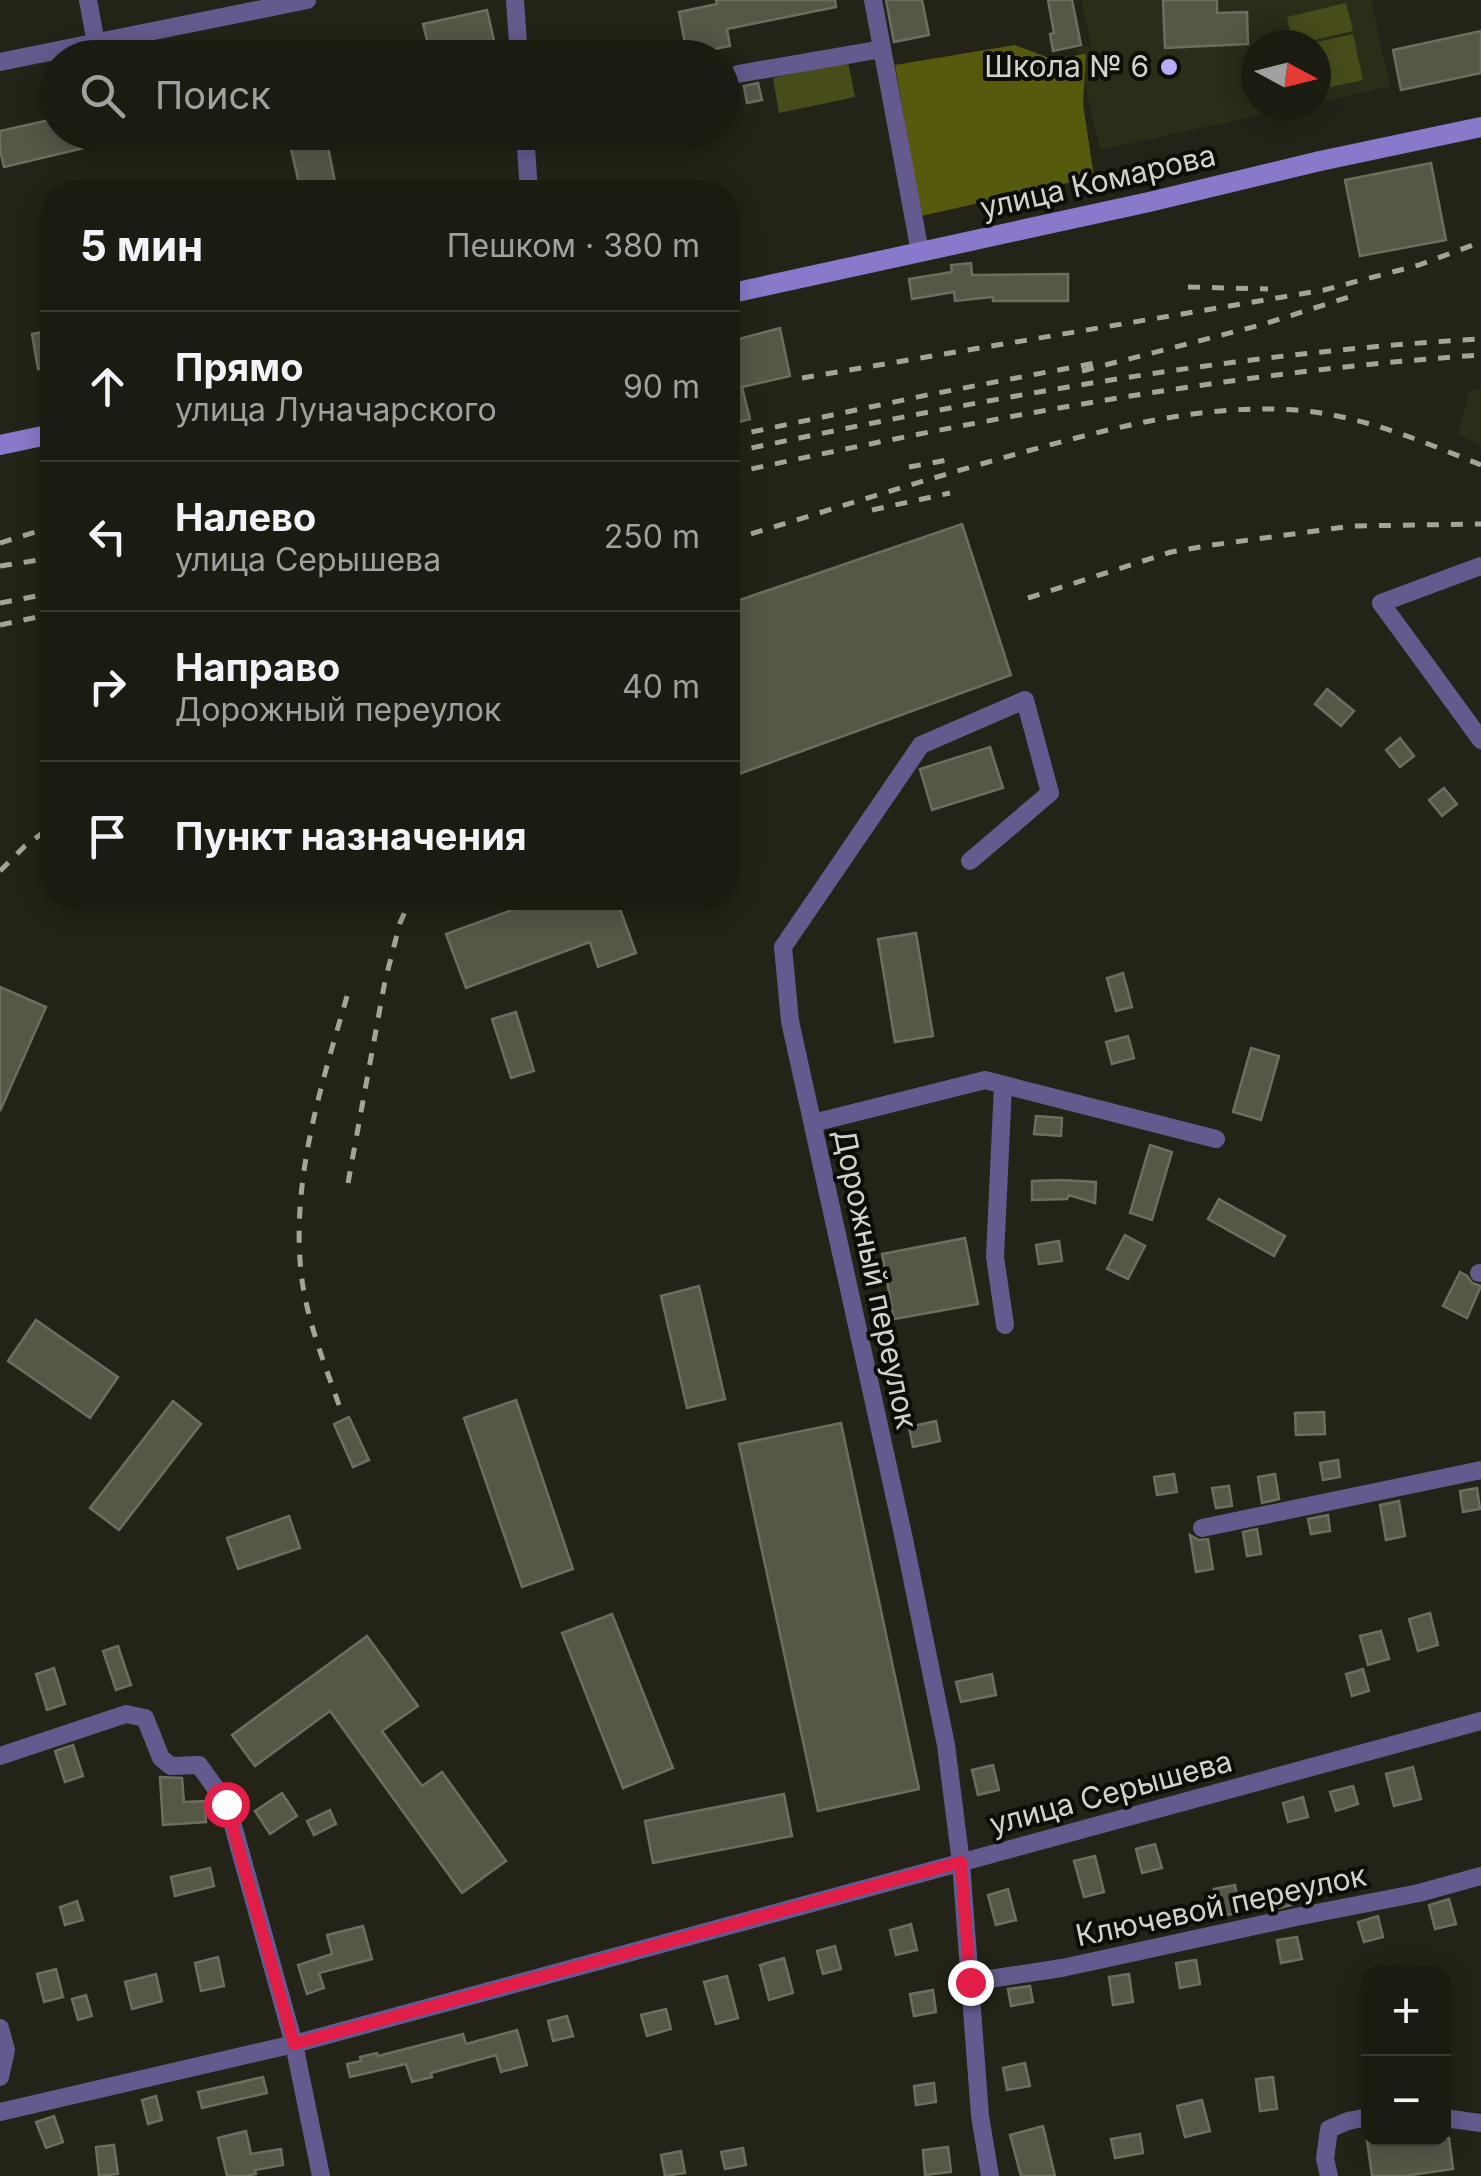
<!DOCTYPE html>
<html lang="ru">
<head>
<meta charset="utf-8">
<style>
  :root { --surface:#1a1b11; --page:#23241a; --text:#f1f3f6; --muted:#9fa19f; --line:#383931 }
  body { margin:0; font-family:Inter,sans-serif; background:var(--page); color:var(--text) }
  .controls { position:absolute; right:30px; bottom:30px; display:grid; overflow:hidden; border-radius:20px; box-shadow:0 5px 25px #0003 }
  .controls button { width:90px; height:90px; display:grid; place-items:center; padding:0; border:0; border-bottom:2px solid var(--line); background:var(--surface); color:var(--text); font:50px sans-serif }
  .compass { position:absolute; left:1241px; top:30px; width:90px; height:90px; border-radius:50%; background:var(--surface); box-shadow:0 5px 25px #0003; rotate:97deg }
  .stop { position:absolute; width:30px; height:30px; margin:-22px; border:8px solid #e11d48; border-radius:50%; background:#fff }
  .stop.end { background:#e11d48; border-color:#fff; box-shadow:0 2px 10px #0008 }
  .list { margin:0; padding:0; list-style:none }
  h2 { display:flex; justify-content:space-between; align-items:center; height:130px; margin:0; padding:0 40px; font-size:42px }
  h2 small { font-size:32px; font-weight:400; color:var(--muted) }
  .list li { display:grid; grid-template-columns:65px 1fr auto; gap:30px; align-items:center; box-sizing:border-box; height:150px; padding:0 40px; border-top:2px solid var(--line) }
  .list b { display:block; font-size:38px; white-space:nowrap }
  .list p { margin:0; font-size:32px; white-space:nowrap; color:var(--muted) }
  .list em { font-size:32px; font-style:normal; color:var(--muted) }
  .icon { flex:none; width:55px; height:55px; fill:none; stroke:currentColor; stroke-width:2; stroke-linecap:round; stroke-linejoin:round }
  .map { position:relative; flex:none; width:1481px; height:2176px; overflow:hidden }
  .search { position:absolute; background:var(--surface); box-shadow:0 5px 25px #0003; left:40px; top:40px; width:700px; height:110px; display:flex; align-items:center; gap:25px; box-sizing:border-box; padding:0 35px; border-radius:55px; color:var(--muted); font-size:38px }
  .panel { position:absolute; background:var(--surface); box-shadow:0 5px 25px #0003; left:40px; top:180px; width:700px; height:730px; border-radius:40px }
  .map>svg:first-child { display:block }
  .built { fill:#2b2d19 }
  .green { fill:#484c1b }
  .forest { fill:#555a0d }
  .building { fill:#555747; stroke:#6c6e5e; stroke-width:2.5 }
  .lines { fill:none; stroke-linecap:round; stroke-linejoin:round }
  .minor { stroke:#655a8d; stroke-width:18 }
  .secondary { stroke:#8a79ca; stroke-width:20 }
  .rail { stroke:#a3a59b; stroke-width:5; stroke-dasharray:12 12; stroke-linecap:butt }
  .route { stroke:#e11d48; stroke-width:12 }
  .poi-dot { fill:#b9abf7; stroke:#0c0d07; stroke-width:4 }
  .labels { text-anchor:middle; stroke-width:8; stroke-linejoin:round; paint-order:stroke }
  .poi-label { font-size:30px; fill:#d1d3ca; stroke:#0c0d07; text-anchor:end }
  .street-label { font-size:30px; fill:#d1d3ca; stroke:#0c0d07 }
</style>
</head>
<body>
<div class="map">
<svg width="1481" height="2176" viewBox="0 0 1481 2176">
  <rect width="100%" height="100%" fill="#232417"/>
  <g class="built">
    <polygon points="1081,0 1371,0 1390,86 1316,103 1316,45 1256,45 1256,105 1305,105 1100,150 1077,49 1091,45"/>
    <polygon points="1481,389 1481,446 1458,434 1470,390"/>
  </g>
  <g class="green">
    <polygon points="1346,3 1353,31 1293,45 1287,17"/>
    <polygon points="1353,34 1363,80 1316,90 1316,45 1303,45"/>
    <polygon points="848,61 855,97 779,113 773,78"/>
  </g>
  <polygon class="forest" points="1015,45 1052,59 1086,54 1083,104 1094,177 921,216 895,65"/>
  <g class="building">
    <polygon points="716,0 835,0 836,7 727,29 730,46 687,54 679,12 717,4"/>
    <polygon points="886,0 922,0 929,35 894,42"/>
    <polygon points="1048,0 1072,0 1081,45 1053,51 1050,34 1054,33"/>
    <polygon points="1163,0 1217,0 1217,13 1247,12 1248,44 1165,48"/>
    <polygon points="487,10 498,58 398,58 397,51 428,44 423,24"/>
    <polygon points="1481,31 1481,73 1401,90 1393,50"/>
    <polygon points="758,83 762,100 747,103 744,86"/>
    <polygon points="58,118 58,132 126,132 126,138 4,167 0,150 0,131"/>
    <polygon points="287,132 325,132 337,192 301,192"/>
    <polygon points="1431,163 1446,240 1360,256 1345,180"/>
    <polygon points="971,263 972,275 1068,274 1068,301 993,301 993,297 955,301 954,292 912,299 909,279 952,272 951,265"/>
    <polygon points="780,328 790,376 742,387 750,419 728,425 728,342"/>
    <polygon points="52,330 52,366 38,369 32,334"/>
    <polygon points="962,524 1011,675 728,778 728,604"/>
    <polygon points="1327,689 1354,711 1341,726 1315,704"/>
    <polygon points="1400,738 1414,756 1400,767 1386,750"/>
    <polygon points="990,747 1003,788 932,810 920,769"/>
    <polygon points="1444,788 1457,804 1442,816 1429,800"/>
    <polygon points="545,898 616,898 636,953 598,967 590,942 466,988 446,934"/>
    <polygon points="916,933 933,1036 895,1042 878,939"/>
    <polygon points="1123,973 1132,1007 1116,1011 1107,978"/>
    <polygon points="0,987 46,1007 0,1111"/>
    <polygon points="516,1012 534,1071 511,1078 492,1019"/>
    <polygon points="1128,1036 1134,1058 1112,1064 1106,1042"/>
    <polygon points="1251,1048 1279,1056 1261,1120 1233,1112"/>
    <polygon points="1036,1116 1062,1118 1061,1136 1034,1134"/>
    <polygon points="1150,1145 1172,1152 1152,1220 1130,1213"/>
    <polygon points="1060,1180 1096,1182 1095,1203 1069,1195 1067,1199 1032,1200 1032,1181"/>
    <polygon points="1219,1199 1285,1236 1274,1256 1208,1219"/>
    <polygon points="1125,1235 1145,1246 1128,1279 1107,1269"/>
    <polygon points="965,1238 978,1304 894,1319 882,1254"/>
    <polygon points="1059,1241 1062,1261 1039,1264 1036,1245"/>
    <polygon points="1460,1272 1467,1276 1472,1283 1481,1286 1467,1318 1443,1306"/>
    <polygon points="699,1286 725,1399 687,1408 661,1296"/>
    <polygon points="36,1320 118,1377 90,1418 8,1361"/>
    <polygon points="516,1400 573,1569 522,1587 464,1418"/>
    <polygon points="173,1401 201,1424 119,1530 90,1508"/>
    <polygon points="1324,1412 1325,1434 1296,1435 1295,1413"/>
    <polygon points="349,1417 369,1460 353,1467 334,1424"/>
    <polygon points="936,1421 940,1441 913,1447 909,1427"/>
    <polygon points="841,1423 919,1789 818,1811 739,1444"/>
    <polygon points="1338,1460 1340,1477 1323,1480 1320,1463"/>
    <polygon points="1174,1474 1177,1492 1157,1495 1154,1477"/>
    <polygon points="1275,1474 1279,1499 1262,1503 1258,1477"/>
    <polygon points="1229,1486 1232,1506 1216,1508 1212,1488"/>
    <polygon points="1477,1488 1480,1509 1463,1512 1460,1491"/>
    <polygon points="1399,1501 1405,1536 1386,1540 1380,1505"/>
    <polygon points="1328,1515 1330,1531 1311,1534 1308,1519"/>
    <polygon points="289,1516 300,1548 238,1569 227,1538"/>
    <polygon points="1257,1529 1261,1554 1247,1556 1243,1532"/>
    <polygon points="1190,1535 1199,1540 1208,1539 1213,1569 1196,1572"/>
    <polygon points="1430,1613 1438,1645 1418,1651 1409,1619"/>
    <polygon points="612,1614 673,1768 623,1788 562,1633"/>
    <polygon points="1381,1631 1389,1659 1368,1665 1360,1636"/>
    <polygon points="367,1636 418,1706 382,1731 422,1786 442,1772 506,1861 462,1893 330,1711 255,1766 232,1735"/>
    <polygon points="118,1646 131,1685 116,1690 103,1651"/>
    <polygon points="54,1668 65,1704 47,1710 36,1674"/>
    <polygon points="1363,1669 1369,1691 1352,1696 1346,1674"/>
    <polygon points="992,1674 996,1695 961,1702 956,1682"/>
    <polygon points="73,1745 83,1776 65,1782 55,1751"/>
    <polygon points="993,1765 999,1790 978,1795 972,1770"/>
    <polygon points="1413,1767 1421,1799 1394,1806 1386,1774"/>
    <polygon points="160,1777 182,1778 184,1802 205,1801 206,1822 163,1825"/>
    <polygon points="1353,1786 1358,1804 1336,1811 1330,1792"/>
    <polygon points="282,1793 297,1816 270,1834 255,1811"/>
    <polygon points="784,1794 792,1836 653,1863 645,1821"/>
    <polygon points="1303,1797 1308,1817 1288,1822 1283,1803"/>
    <polygon points="330,1810 336,1824 314,1835 307,1821"/>
    <polygon points="1155,1844 1162,1868 1142,1873 1136,1849"/>
    <polygon points="1095,1856 1104,1892 1084,1897 1074,1861"/>
    <polygon points="210,1868 214,1886 175,1896 171,1877"/>
    <polygon points="1235,1885 1240,1913 1218,1916 1214,1889"/>
    <polygon points="1008,1889 1016,1920 996,1925 988,1895"/>
    <polygon points="1288,1890 1291,1905 1275,1909 1272,1894"/>
    <polygon points="1449,1899 1456,1924 1435,1929 1429,1905"/>
    <polygon points="77,1901 83,1920 65,1925 60,1907"/>
    <polygon points="1378,1916 1383,1937 1364,1942 1358,1922"/>
    <polygon points="911,1924 917,1950 896,1955 890,1930"/>
    <polygon points="363,1926 372,1959 319,1973 324,1988 307,1994 298,1965 332,1954 327,1935"/>
    <polygon points="1297,1937 1302,1959 1281,1963 1277,1940"/>
    <polygon points="835,1946 841,1969 823,1974 817,1951"/>
    <polygon points="218,1957 224,1986 201,1991 195,1963"/>
    <polygon points="784,1958 793,1993 769,2000 760,1965"/>
    <polygon points="1196,1960 1200,1984 1180,1988 1176,1963"/>
    <polygon points="56,1969 63,1997 44,2002 37,1974"/>
    <polygon points="156,1974 162,2001 132,2009 125,1982"/>
    <polygon points="1129,1974 1133,2002 1113,2005 1109,1977"/>
    <polygon points="727,1976 738,2018 716,2024 704,1982"/>
    <polygon points="1030,1986 1033,2002 1011,2006 1008,1989"/>
    <polygon points="933,1990 936,2012 914,2016 910,1994"/>
    <polygon points="86,1995 92,2016 78,2020 72,1999"/>
    <polygon points="666,2009 671,2029 647,2036 641,2015"/>
    <polygon points="567,2016 573,2036 553,2041 548,2021"/>
    <polygon points="517,2030 527,2065 501,2072 496,2055 431,2073 432,2077 412,2082 406,2064 350,2077 347,2064 361,2061 360,2057 377,2053 378,2056 463,2034 466,2044"/>
    <polygon points="1025,2063 1030,2086 1007,2090 1003,2068"/>
    <polygon points="263,2077 267,2093 202,2108 198,2092"/>
    <polygon points="1273,2077 1277,2109 1260,2111 1256,2079"/>
    <polygon points="934,2083 936,2102 916,2105 914,2086"/>
    <polygon points="156,2096 162,2120 148,2124 142,2100"/>
    <polygon points="1202,2100 1210,2131 1185,2137 1177,2106"/>
    <polygon points="54,2116 63,2142 46,2148 36,2122"/>
    <polygon points="1043,2126 1055,2176 1021,2176 1010,2135"/>
    <polygon points="246,2131 251,2154 281,2149 283,2165 255,2170 256,2174 247,2176 227,2176 218,2138"/>
    <polygon points="1140,2134 1143,2153 1115,2158 1111,2139"/>
    <polygon points="1378,2138 1449,2138 1453,2169 1404,2176 1372,2176 1367,2140"/>
    <polygon points="114,2145 118,2174 99,2176 96,2147"/>
    <polygon points="948,2147 951,2172 925,2175 923,2150"/>
    <polygon points="743,2148 746,2165 725,2169 721,2152"/>
    <polygon points="681,2151 685,2173 665,2176 661,2155"/>
  </g>
  <g class="lines">
    <g class="minor">
      <polyline points="88,0 96,43"/>
      <polyline points="515,0 519,58"/>
      <polyline points="873,0 920,252"/>
      <polyline points="0,62 307,0"/>
      <polyline points="738,74 882,49"/>
      <polyline points="525,132 529,192"/>
      <polyline points="1481,566 1381,603 1481,740"/>
      <polyline points="970,861 1050,793 1025,700 921,745 783,947 790,1021 904,1539 946,1745 961,1863 980,2116 990,2176"/>
      <polyline points="1003,1085 995,1257 1005,1325"/>
      <polyline points="813,1123 985,1080 1216,1139"/>
      <polyline points="1479,1273 1481,1273"/>
      <polyline points="1202,1528 1481,1470"/>
      <polyline points="0,1756 126,1714 145,1718 161,1758 171,1766 199,1765 227,1804 294,2044 321,2176"/>
      <polyline points="970,1982 1062,1968 1296,1917 1419,1893 1481,1876"/>
      <polyline points="0,2028 6,2050 0,2077"/>
      <polyline points="0,2112 294,2044 1481,1721"/>
      <polyline points="1444,2118 1481,2123"/>
      <polyline points="1329,2176 1325,2159 1329,2129 1348,2121 1368,2117"/>
    </g>
    <g class="secondary">
      <polyline points="728,294 1149,202 1320,161 1481,127"/>
      <polyline points="0,445 52,434"/>
    </g>
    <g class="rail">
      <polyline points="1188,287 1268,289"/>
      <polyline points="1082,371 1261,325 1352,296"/>
      <polyline points="802,378 1324,290 1419,265 1481,242"/>
      <polyline points="728,437 932,394 1095,363"/>
      <path d="M 728,453 C 977,400 1226,353 1481,339"/>
      <polyline points="909,467 953,459"/>
      <path d="M 728,474 C 976,420 1227,372 1481,355"/>
      <polyline points="872,510 950,493"/>
      <path d="M 728,541 C 823,512 917,482 1013,455 C 1107,429 1208,401 1306,411 C 1368,418 1424,442 1481,465"/>
      <polyline points="0,543 52,527"/>
      <polyline points="0,566 52,558"/>
      <polyline points="1028,598 1171,552 1212,545 1352,526 1481,524"/>
      <polyline points="0,603 52,593"/>
      <polyline points="0,625 52,614"/>
      <polyline points="0,871 25,846 52,826"/>
      <polyline points="348,1183 385,981 400,923 411,898"/>
      <path d="M 339,1405 C 325,1365 308,1323 302,1280 C 289,1181 323,1080 350,986"/>
    </g>
  </g>
  <g class="lines">
    <polyline class="route" points="226,1804 294,2044 961,1862 970,1982"/>
  </g>
  <circle class="poi-dot" cx="1169" cy="67" r="10"/>
  <g class="labels">
    <g class="poi-label">
      <text x="1149" y="77">Школа № 6</text>
    </g>
    <g class="street-label">
      <text transform="translate(1098 182) rotate(-13)" y="10">улица Комарова</text>
      <text transform="translate(875 1279) rotate(78)" y="10">Дорожный переулок</text>
      <text transform="translate(1111 1793) rotate(-15)" y="10">улица Серышева</text>
      <text transform="translate(1221 1906) rotate(-12)" y="10">Ключевой переулок</text>
    </g>
  </g>
</svg>
<div class="controls">
<button>+</button>
<button>−</button>
</div>
<svg class="compass" viewBox="-18 -18 36 36"><path d="M0-13l5 13h-10z" fill="#e53935"/><path d="M0 13l5-13h-10z" fill="#9fa19f"/></svg>
<div class="stop" style="left:226px;top:1804px"></div>
<div class="stop end" style="left:970px;top:1982px"></div>
<div class="search"><svg class="icon" aria-label="search" viewBox="0 0 24 24"><circle cx="10" cy="10" r="6"/><path d="M15 15l6 6"/></svg>Поиск</div>
<section class="panel">
<h2>5 мин<small>Пешком · 380 m</small></h2>
<ul class="list">
<li><svg class="icon" aria-label="ahead" viewBox="0 0 24 24"><path d="M12 20V5M6 11l6-6 6 6"/></svg><div><b>Прямо</b><p>улица Луначарского</p></div><em>90 m</em></li>
<li><svg class="icon" aria-label="left" viewBox="0 0 24 24"><path d="M17 20v-9H6M10 6l-5 5 5 5"/></svg><div><b>Налево</b><p>улица Серышева</p></div><em>250 m</em></li>
<li><svg class="icon" aria-label="right" viewBox="0 0 24 24"><path d="M7 20v-9h11M14 6l5 5-5 5"/></svg><div><b>Направо</b><p>Дорожный переулок</p></div><em>40 m</em></li>
<li><svg class="icon" aria-label="arrive" viewBox="0 0 24 24"><path d="M6 21V4h12l-3 4 3 4H6"/></svg><div><b>Пункт назначения</b></div></li>
</ul>
</section>
</div>
</body>
</html>
